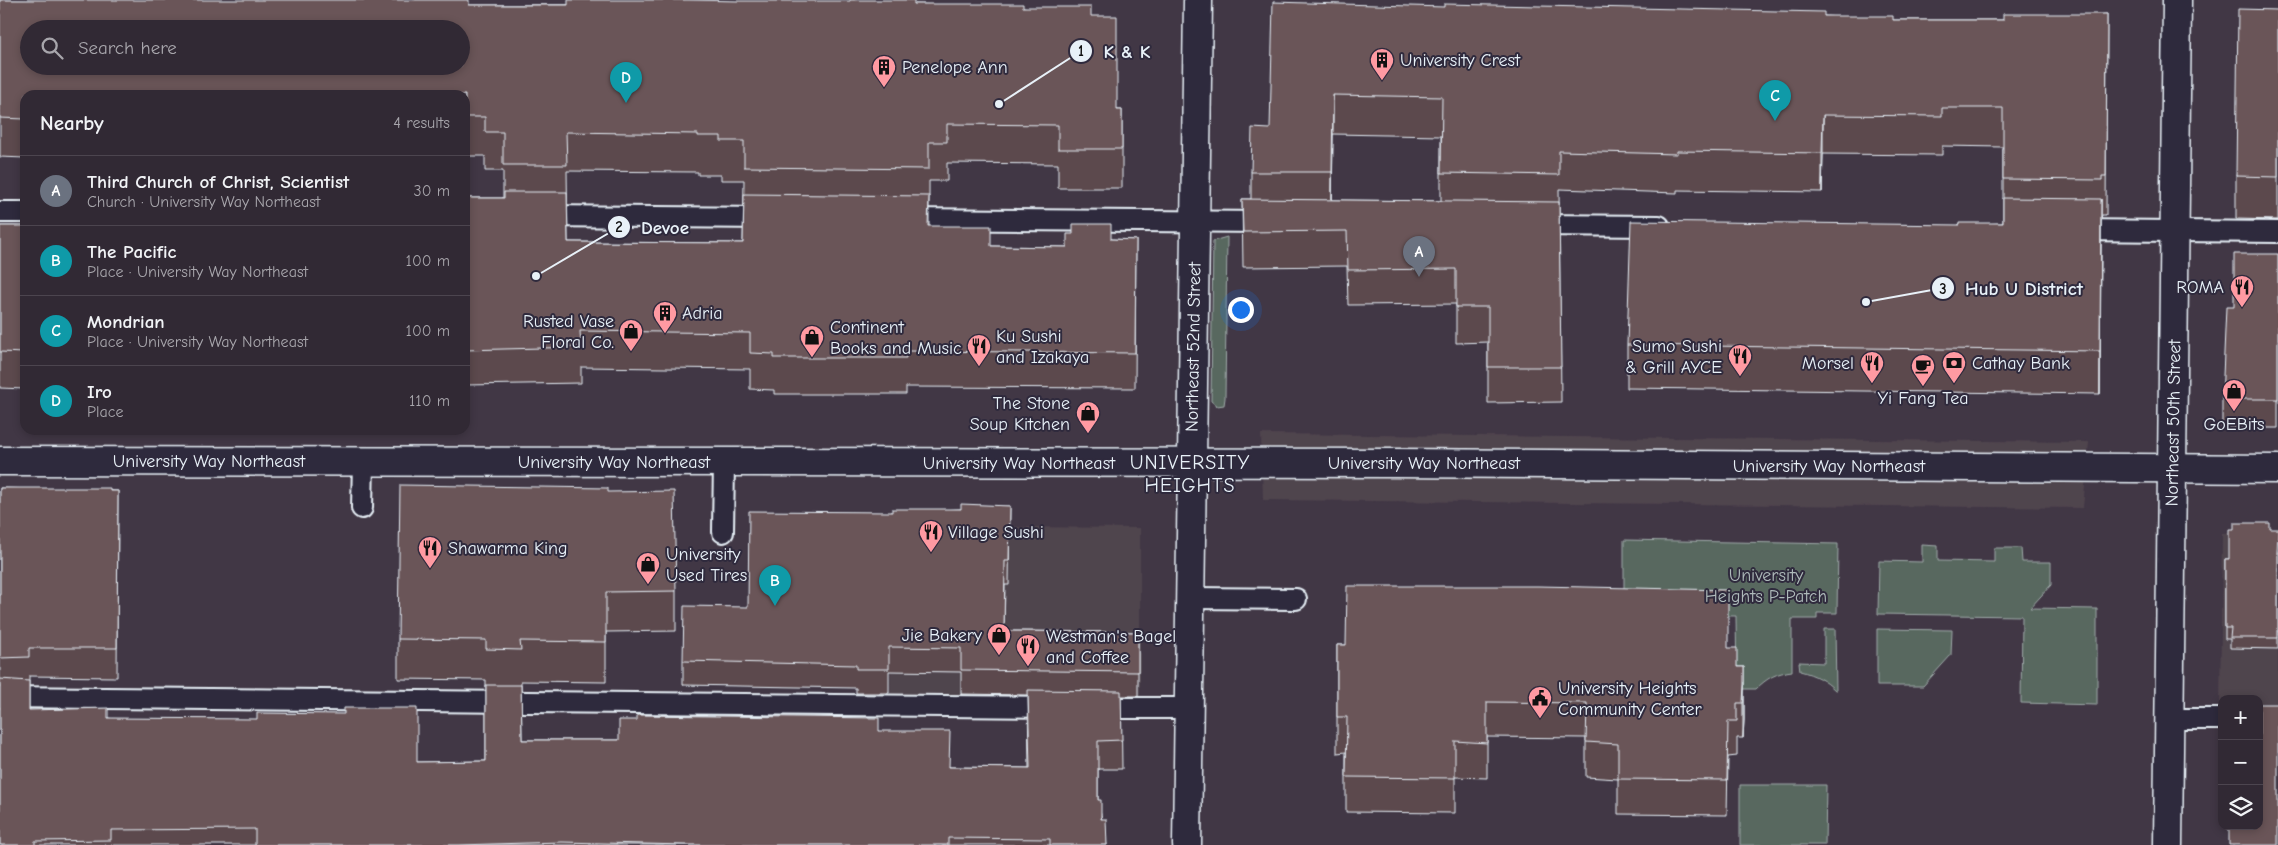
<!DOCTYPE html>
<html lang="en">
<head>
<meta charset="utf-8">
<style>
  :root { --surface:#312934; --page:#3d3540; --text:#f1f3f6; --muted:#a8a6ac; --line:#4c454f; --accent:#ff9aa2 }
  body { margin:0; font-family:"Comic Neue",sans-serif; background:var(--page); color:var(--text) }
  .controls { position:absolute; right:15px; bottom:15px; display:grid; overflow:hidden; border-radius:10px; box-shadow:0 2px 8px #0003 }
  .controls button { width:45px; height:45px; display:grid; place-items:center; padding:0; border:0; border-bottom:1px solid var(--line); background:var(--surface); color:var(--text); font:25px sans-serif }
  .you { position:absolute; left:1240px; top:309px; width:18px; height:18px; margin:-12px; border:4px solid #fff; border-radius:50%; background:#1a73e8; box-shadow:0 0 0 8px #1a73e833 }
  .badge { display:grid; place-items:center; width:32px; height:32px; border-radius:50%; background:var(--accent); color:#fff; font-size:16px; font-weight:700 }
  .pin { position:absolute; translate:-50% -41px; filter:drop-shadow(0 1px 2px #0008) }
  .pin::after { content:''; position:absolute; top:26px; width:18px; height:15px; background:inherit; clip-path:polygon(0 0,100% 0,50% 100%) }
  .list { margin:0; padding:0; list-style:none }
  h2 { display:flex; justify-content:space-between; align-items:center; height:65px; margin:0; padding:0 20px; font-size:21px }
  h2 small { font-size:16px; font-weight:400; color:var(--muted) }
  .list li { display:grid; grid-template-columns:32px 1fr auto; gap:15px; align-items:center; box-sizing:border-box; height:70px; padding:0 20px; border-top:1px solid var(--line) }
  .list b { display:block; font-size:19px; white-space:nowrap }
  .list p { margin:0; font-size:16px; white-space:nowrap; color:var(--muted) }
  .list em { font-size:16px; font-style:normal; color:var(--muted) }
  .icon { flex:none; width:28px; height:28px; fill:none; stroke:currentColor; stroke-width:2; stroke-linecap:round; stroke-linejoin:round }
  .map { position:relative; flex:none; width:2278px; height:845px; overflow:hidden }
  .search { position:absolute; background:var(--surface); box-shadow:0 2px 8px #0003; left:20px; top:20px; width:450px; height:55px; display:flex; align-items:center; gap:12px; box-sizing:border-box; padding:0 18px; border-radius:28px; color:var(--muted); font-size:19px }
  .panel { position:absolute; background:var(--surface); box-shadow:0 2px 8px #0003; left:20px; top:90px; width:450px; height:345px; border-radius:15px }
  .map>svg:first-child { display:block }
  .built { fill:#50444e }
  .green { fill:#58675e; stroke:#a0acab }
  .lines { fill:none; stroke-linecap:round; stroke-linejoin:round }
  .lane-casing { stroke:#e8f1f8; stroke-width:24 }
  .street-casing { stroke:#e8f1f8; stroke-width:31 }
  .secondary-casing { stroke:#e8f1f8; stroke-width:31 }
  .lane { stroke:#2f2a3d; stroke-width:20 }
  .street { stroke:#2f2a3d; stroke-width:28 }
  .secondary { stroke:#2f2a3d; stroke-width:28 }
  .wall { fill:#5b494d; stroke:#e8f1f8; fill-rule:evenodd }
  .shaded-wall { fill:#4a3c3e; stroke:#e8f1f8 }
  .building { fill:#6a5559; stroke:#e8f1f8; fill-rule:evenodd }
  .labels { text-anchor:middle; stroke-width:4; stroke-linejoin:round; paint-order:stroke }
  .poi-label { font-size:18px; fill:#e8f1f8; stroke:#2f2a3d; text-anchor:start }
  .street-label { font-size:18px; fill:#e8f1f8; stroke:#2f2a3d }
  .park-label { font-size:18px; fill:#aebaba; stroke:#2f2a3d }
  .quarter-label { font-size:20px; letter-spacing:1px; fill:#e8f1f8; stroke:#2f2a3d }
  .leader { fill:none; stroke:#e8f1f8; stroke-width:2 }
  .callout-dot { fill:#e8f1f8; stroke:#2f2a3d; stroke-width:2 }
  .mark-label { font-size:15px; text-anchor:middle; font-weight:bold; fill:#111 }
  .callout-label { font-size:19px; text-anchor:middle; font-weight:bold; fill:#e8f1f8; stroke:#2f2a3d; stroke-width:4; stroke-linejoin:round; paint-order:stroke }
</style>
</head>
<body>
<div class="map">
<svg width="2278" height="845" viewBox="0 0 2278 845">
  <rect width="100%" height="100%" fill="#413745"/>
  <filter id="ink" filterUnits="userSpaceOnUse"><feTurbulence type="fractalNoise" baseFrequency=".02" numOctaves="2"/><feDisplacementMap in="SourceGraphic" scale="10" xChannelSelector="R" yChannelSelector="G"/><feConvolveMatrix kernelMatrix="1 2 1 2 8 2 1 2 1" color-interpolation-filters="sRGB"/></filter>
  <g filter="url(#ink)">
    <g class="built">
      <polygon points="1261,434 2089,442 2083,508 1263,500"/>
      <polygon points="897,526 1140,528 1140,704 890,704 892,528"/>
      <polygon points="2222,533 2278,533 2278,714 2259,714 2259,699 2222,699 2222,713 2220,713"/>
    </g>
    <g class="green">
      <polygon points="1227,237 1225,398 1224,405 1217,406 1211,401 1213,241"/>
      <path d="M 1624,540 L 1838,544 L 1837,613 L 1817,613 L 1817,619 L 1792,619 L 1792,671 C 1776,673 1767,678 1756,689 L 1737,689 L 1736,616 L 1624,615 Z"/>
      <polygon points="1922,545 1938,546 1938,561 1994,562 1994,548 2021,548 2022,562 2051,562 2051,585 2030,608 2097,609 2097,705 2021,703 2022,616 1878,614 1879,561 1922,562"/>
      <path d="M 1824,629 L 1835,629 L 1836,691 C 1825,680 1815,675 1800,671 L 1799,662 L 1824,663 Z"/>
      <polygon points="1877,629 1952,630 1951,655 1923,686 1877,686"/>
      <polygon points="1740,785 1826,785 1825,845 1740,845"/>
    </g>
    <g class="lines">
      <g class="lane-casing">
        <g id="lane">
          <polyline points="0,212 25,212"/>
          <polyline points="540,216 771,218"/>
          <polyline points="903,219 1269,222"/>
          <polyline points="1533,225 1659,226"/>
          <polyline points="2075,230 2278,232"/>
          <polyline points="362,508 363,461"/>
          <polyline points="723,532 724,462"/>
          <polyline points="1190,598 1296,599"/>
          <polyline points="0,697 1055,707"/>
          <polyline points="1094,708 1188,708"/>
          <polyline points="2169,719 2222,719"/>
        </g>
      </g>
      <g class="street-casing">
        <polyline id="street" points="1187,845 1198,0"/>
      </g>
      <g class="secondary-casing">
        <g id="secondary">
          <polyline points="0,461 1396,463 2278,469"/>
          <polyline points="2168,845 2177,0"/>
        </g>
      </g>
      <use href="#lane" class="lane"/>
      <use href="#street" class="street"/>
      <use href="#secondary" class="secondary"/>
    </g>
    <g class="wall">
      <path d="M 0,0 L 469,5 L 914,4 L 1023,7 L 1091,16 L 1117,110 L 1122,110 L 1122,188 L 1058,188 L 1058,164 L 947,163 L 947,181 L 929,181 L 929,226 L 991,246 L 1067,247 L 1111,239 L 1136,240 L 1135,388 L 906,387 L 906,394 L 774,394 L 774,390 L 750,389 L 750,369 L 581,367 L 581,383 L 465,385 L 465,198 L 503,198 L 503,171 L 485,171 L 485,156 L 465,156 L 465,95 L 25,95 L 25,158 L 0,157 ZM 567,171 L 698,172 L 698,175 L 721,175 L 721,180 L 744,180 L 743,243 L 568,242 Z"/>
      <path d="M 1444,7 L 1824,16 L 1893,20 L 2003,20 L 2107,14 L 2106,215 L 2102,215 L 2101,218 L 2100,394 L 1627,388 L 1627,345 L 1959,225 L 2003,223 L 2003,147 L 1942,146 L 1942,155 L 1823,154 L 1822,192 L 1677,190 L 1677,193 L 1559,189 L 1561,402 L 1488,403 L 1488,342 L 1456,343 L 1456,304 L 1348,305 L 1347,266 L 1243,267 L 1242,199 L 1251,199 L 1251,172 L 1270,129 ZM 1333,134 L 1441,136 L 1441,201 L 1332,200 Z"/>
      <polygon points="2278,10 2278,220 2236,219 2236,176"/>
      <polygon points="0,226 25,226 25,389 0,388"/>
      <polygon points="2278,254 2278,428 2222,428 2222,399 2234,307"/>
      <polygon points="0,488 118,491 117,677 29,676 29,710 108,718 417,762 486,761 486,680 398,679 398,639 608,492 676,591 676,631 606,632 606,682 521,681 522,740 619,740 879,731 950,767 1029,768 1028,695 961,694 961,672 889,671 889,693 856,693 856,688 683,685 683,661 748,607 892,512 961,509 1010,506 1009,585 1005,585 1004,631 1138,632 1138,696 1121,696 1122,769 1098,769 1098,800 1107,845 0,845"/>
      <polygon points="2270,529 2278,554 2278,649 2230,648 2230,639 2225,639 2225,559 2229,559"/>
      <polygon points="1337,645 1728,648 1737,667 1744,667 1744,720 1743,738 1737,738 1737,756 1728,757 1727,815 1618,814 1618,779 1586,777 1586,738 1487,737 1487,778 1455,777 1455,813 1346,812 1346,752 1337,753"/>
    </g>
    <g class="shaded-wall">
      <polygon points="1333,95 1333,134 1332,211 1332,172"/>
      <polygon points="1823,115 1823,154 1822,192 1822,153"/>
      <polygon points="2101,199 2101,242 2100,394 2100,351"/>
      <polygon points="1744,685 1744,720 1743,738 1743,703"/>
    </g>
    <g class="building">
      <path d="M 0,0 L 469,0 L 469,5 L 568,5 L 568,0 L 688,0 L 738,1 L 850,1 L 850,0 L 914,0 L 914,4 L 1023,4 L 1023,7 L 1091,7 L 1091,16 L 1117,16 L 1117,110 L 1122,110 L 1122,149 L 1058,149 L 1058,125 L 947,124 L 947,142 L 929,142 L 929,169 L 744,167 L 744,141 L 721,141 L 721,136 L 698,136 L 698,134 L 566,132 L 567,165 L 503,165 L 503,132 L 485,132 L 485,117 L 465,117 L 465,95 L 25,95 L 25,119 L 0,118 ZM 29,29 L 461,29 L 461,66 L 29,66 Z"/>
      <polygon points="1273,2 1444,7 1444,4 1824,12 1824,16 1893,16 1893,20 2003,20 2003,14 2107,14 2106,176 2102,176 2102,180 2003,179 2003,108 1942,108 1942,116 1823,115 1822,153 1677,151 1677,154 1559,151 1559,175 1441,173 1442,97 1333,95 1332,172 1251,172 1252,128 1270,129"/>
      <polygon points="2238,9 2278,10 2278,177 2236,176"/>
      <polygon points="504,192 567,192 568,242 743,243 744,194 929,196 928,226 991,226 991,246 1067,247 1067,234 1073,234 1073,224 1111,224 1111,239 1136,240 1135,353 906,351 906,358 774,358 774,354 750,353 750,333 580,331 581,347 465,350 465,198 504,198"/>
      <polygon points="2003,198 2101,199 2100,351 1627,345 1631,221 1959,225 1959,223 2003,223"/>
      <polygon points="1242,199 1559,202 1561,367 1488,367 1488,307 1456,307 1456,269 1348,270 1347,231 1243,232"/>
      <polygon points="0,226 25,226 25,353 0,352"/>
      <polygon points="2234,254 2278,254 2278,399 2222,399 2226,307 2234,307"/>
      <polygon points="400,485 608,488 608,492 674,491 676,591 606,592 606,642 520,641 521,650 486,649 486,640 398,639"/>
      <polygon points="0,488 110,488 110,491 118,491 117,648 29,648 29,657 0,658"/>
      <polygon points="961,504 1010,506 1009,561 1005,561 1004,631 1138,632 1138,672 961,670 961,648 889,647 889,669 856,669 856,665 683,661 684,606 748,607 749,511 892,512 892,509 961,509"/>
      <polygon points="2234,523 2270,523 2270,529 2278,529 2277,554 2278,554 2278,638 2230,638 2231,628 2225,628 2225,559 2229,559 2229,529 2234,529"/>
      <polygon points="1347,586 1538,586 1728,590 1728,648 1737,648 1737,667 1744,667 1744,685 1743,703 1737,703 1737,721 1728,721 1727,780 1618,779 1618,744 1586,742 1587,703 1487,702 1487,743 1455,741 1455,778 1346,777 1347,717 1337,717 1337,645 1346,645"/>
      <polygon points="0,679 29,681 29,710 108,708 108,718 257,719 257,713 344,714 344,708 417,708 417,762 486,761 486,685 521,685 522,740 619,740 619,720 637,720 637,715 879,718 879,731 950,731 949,767 1030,768 1028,690 1121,691 1122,740 1098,741 1098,800 1101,800 1101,819 1106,819 1107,845 1050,845 1050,839 948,838 948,845 684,845 562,842 459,845 255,845 255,829 111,830 111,840 35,841 35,845 0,845"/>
      <polygon points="2259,704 2278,704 2278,845 2229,845 2229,826 2259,826"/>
    </g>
  </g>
  <defs>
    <g id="building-pin" transform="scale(1.25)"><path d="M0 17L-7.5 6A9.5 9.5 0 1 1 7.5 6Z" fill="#ff9aa2" stroke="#2f2a3d"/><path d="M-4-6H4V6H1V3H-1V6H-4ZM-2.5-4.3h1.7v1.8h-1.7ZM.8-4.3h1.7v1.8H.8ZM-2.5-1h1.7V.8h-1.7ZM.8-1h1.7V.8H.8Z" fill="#111"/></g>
    <g id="restaurant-pin" transform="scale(1.25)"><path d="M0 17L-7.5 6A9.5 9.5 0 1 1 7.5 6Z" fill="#ff9aa2" stroke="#2f2a3d"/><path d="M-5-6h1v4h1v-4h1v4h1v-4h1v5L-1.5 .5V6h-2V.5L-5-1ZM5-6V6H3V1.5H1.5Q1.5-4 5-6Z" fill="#111"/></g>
    <g id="shop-pin" transform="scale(1.25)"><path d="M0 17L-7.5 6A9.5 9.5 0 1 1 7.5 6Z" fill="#ff9aa2" stroke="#2f2a3d"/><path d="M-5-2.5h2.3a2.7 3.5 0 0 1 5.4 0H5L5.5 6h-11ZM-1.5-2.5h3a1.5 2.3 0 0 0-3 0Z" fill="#111"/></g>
    <g id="bank-pin" transform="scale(1.25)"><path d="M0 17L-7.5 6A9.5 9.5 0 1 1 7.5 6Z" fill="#ff9aa2" stroke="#2f2a3d"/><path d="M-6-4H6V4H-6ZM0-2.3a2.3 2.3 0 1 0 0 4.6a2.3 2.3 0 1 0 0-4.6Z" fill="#111"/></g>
    <g id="cafe-pin" transform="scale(1.25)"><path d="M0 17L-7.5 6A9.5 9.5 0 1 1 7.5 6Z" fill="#ff9aa2" stroke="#2f2a3d"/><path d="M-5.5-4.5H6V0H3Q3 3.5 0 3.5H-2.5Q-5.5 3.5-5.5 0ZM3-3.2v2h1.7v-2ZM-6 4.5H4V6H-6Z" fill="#111"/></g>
    <g id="civic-pin" transform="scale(1.25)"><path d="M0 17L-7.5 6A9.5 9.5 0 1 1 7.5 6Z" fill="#ff9aa2" stroke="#2f2a3d"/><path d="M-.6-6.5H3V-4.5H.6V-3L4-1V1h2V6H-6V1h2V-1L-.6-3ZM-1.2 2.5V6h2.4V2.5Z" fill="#111"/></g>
  </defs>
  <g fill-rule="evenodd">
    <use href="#building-pin" x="1382" y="60"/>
    <use href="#building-pin" x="884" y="67"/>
    <use href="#restaurant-pin" x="2242" y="287"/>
    <use href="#building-pin" x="665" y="313"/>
    <use href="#shop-pin" x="631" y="331"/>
    <use href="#shop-pin" x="812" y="337"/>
    <use href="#restaurant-pin" x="979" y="346"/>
    <use href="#restaurant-pin" x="1740" y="356"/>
    <use href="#restaurant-pin" x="1872" y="363"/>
    <use href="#bank-pin" x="1954" y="363"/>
    <use href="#cafe-pin" x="1923" y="366"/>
    <use href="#shop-pin" x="2234" y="391"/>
    <use href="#shop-pin" x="1088" y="413"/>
    <use href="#restaurant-pin" x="931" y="532"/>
    <use href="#restaurant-pin" x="430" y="548"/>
    <use href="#shop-pin" x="648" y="564"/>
    <use href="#shop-pin" x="999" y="635"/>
    <use href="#restaurant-pin" x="1028" y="646"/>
    <use href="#civic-pin" x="1540" y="698"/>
  </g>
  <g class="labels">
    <g class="poi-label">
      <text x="1400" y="66">University Crest</text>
      <text x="902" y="73">Penelope Ann</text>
      <text x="2224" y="293" text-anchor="end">ROMA</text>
      <text x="682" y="319">Adria</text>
      <text x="614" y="327" text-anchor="end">Rusted Vase<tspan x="614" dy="21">Floral Co.</tspan></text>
      <text x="830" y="333">Continent<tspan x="830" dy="21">Books and Music</tspan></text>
      <text x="996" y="342">Ku Sushi<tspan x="996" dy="21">and Izakaya</tspan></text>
      <text x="1722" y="352" text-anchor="end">Sumo Sushi<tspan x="1722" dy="21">&amp; Grill AYCE</tspan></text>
      <text x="1854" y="369" text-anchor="end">Morsel</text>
      <text x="1972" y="369">Cathay Bank</text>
      <text x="1923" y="404" text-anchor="middle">Yi Fang Tea</text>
      <text x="1070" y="409" text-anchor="end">The Stone<tspan x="1070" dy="21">Soup Kitchen</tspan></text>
      <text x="2234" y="430" text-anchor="middle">GoEBits</text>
      <text x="948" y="538">Village Sushi</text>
      <text x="448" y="554">Shawarma King</text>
      <text x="666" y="560">University<tspan x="666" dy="21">Used Tires</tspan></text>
      <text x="982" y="641" text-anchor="end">Jie Bakery</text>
      <text x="1046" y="642">Westman's Bagel<tspan x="1046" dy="21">and Coffee</tspan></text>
      <text x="1558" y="694">University Heights<tspan x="1558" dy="21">Community Center</tspan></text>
    </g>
    <g class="street-label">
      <text transform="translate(1193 347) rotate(-89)" y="6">Northeast 52nd Street</text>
      <text transform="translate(2173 423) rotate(-89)" y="6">Northeast 50th Street</text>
      <text x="209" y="467">University Way Northeast</text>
      <text x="614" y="468">University Way Northeast</text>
      <text x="1019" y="469">University Way Northeast</text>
      <text x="1424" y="469">University Way Northeast</text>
      <text x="1829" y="472">University Way Northeast</text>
    </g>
    <g class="park-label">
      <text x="1766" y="581">University<tspan x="1766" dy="21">Heights P-Patch</tspan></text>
    </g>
    <g class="quarter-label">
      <text x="1190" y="469">UNIVERSITY<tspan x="1190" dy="23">HEIGHTS</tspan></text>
    </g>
  </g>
  <path class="leader" d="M999 104L1081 51M536 276L619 227M1866 302L1943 288"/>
  <g class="callout-dot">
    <circle cx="999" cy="104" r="5"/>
    <circle cx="536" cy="276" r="5"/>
    <circle cx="1866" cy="302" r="5"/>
    <circle cx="1081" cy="51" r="12"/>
    <circle cx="619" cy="227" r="12"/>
    <circle cx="1943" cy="288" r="12"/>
  </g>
  <g class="mark-label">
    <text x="1081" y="56">1</text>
    <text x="619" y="232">2</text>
    <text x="1943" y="294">3</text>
  </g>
  <g class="callout-label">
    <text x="1127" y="58">K &amp; K</text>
    <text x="665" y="234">Devoe</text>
    <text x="2024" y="295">Hub U District</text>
  </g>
</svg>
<div class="controls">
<button>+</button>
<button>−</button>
<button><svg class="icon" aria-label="layers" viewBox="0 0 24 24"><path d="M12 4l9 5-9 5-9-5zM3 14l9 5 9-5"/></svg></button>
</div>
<div class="you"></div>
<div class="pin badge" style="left:1419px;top:277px;background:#6b7280">A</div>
<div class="pin badge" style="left:775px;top:606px;background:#0f9aa8">B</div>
<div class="pin badge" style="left:1775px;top:121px;background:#0f9aa8">C</div>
<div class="pin badge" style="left:626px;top:103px;background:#0f9aa8">D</div>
<div class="search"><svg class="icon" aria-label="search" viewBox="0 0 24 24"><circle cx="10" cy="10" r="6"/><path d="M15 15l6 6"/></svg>Search here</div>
<section class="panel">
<h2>Nearby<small>4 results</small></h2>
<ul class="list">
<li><span class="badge" style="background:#6b7280">A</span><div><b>Third Church of Christ, Scientist</b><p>Church · University Way Northeast</p></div><em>30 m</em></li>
<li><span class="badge" style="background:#0f9aa8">B</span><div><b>The Pacific</b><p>Place · University Way Northeast</p></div><em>100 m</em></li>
<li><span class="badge" style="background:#0f9aa8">C</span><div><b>Mondrian</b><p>Place · University Way Northeast</p></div><em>100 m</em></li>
<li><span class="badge" style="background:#0f9aa8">D</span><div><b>Iro</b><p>Place</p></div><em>110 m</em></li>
</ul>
</section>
</div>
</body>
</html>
